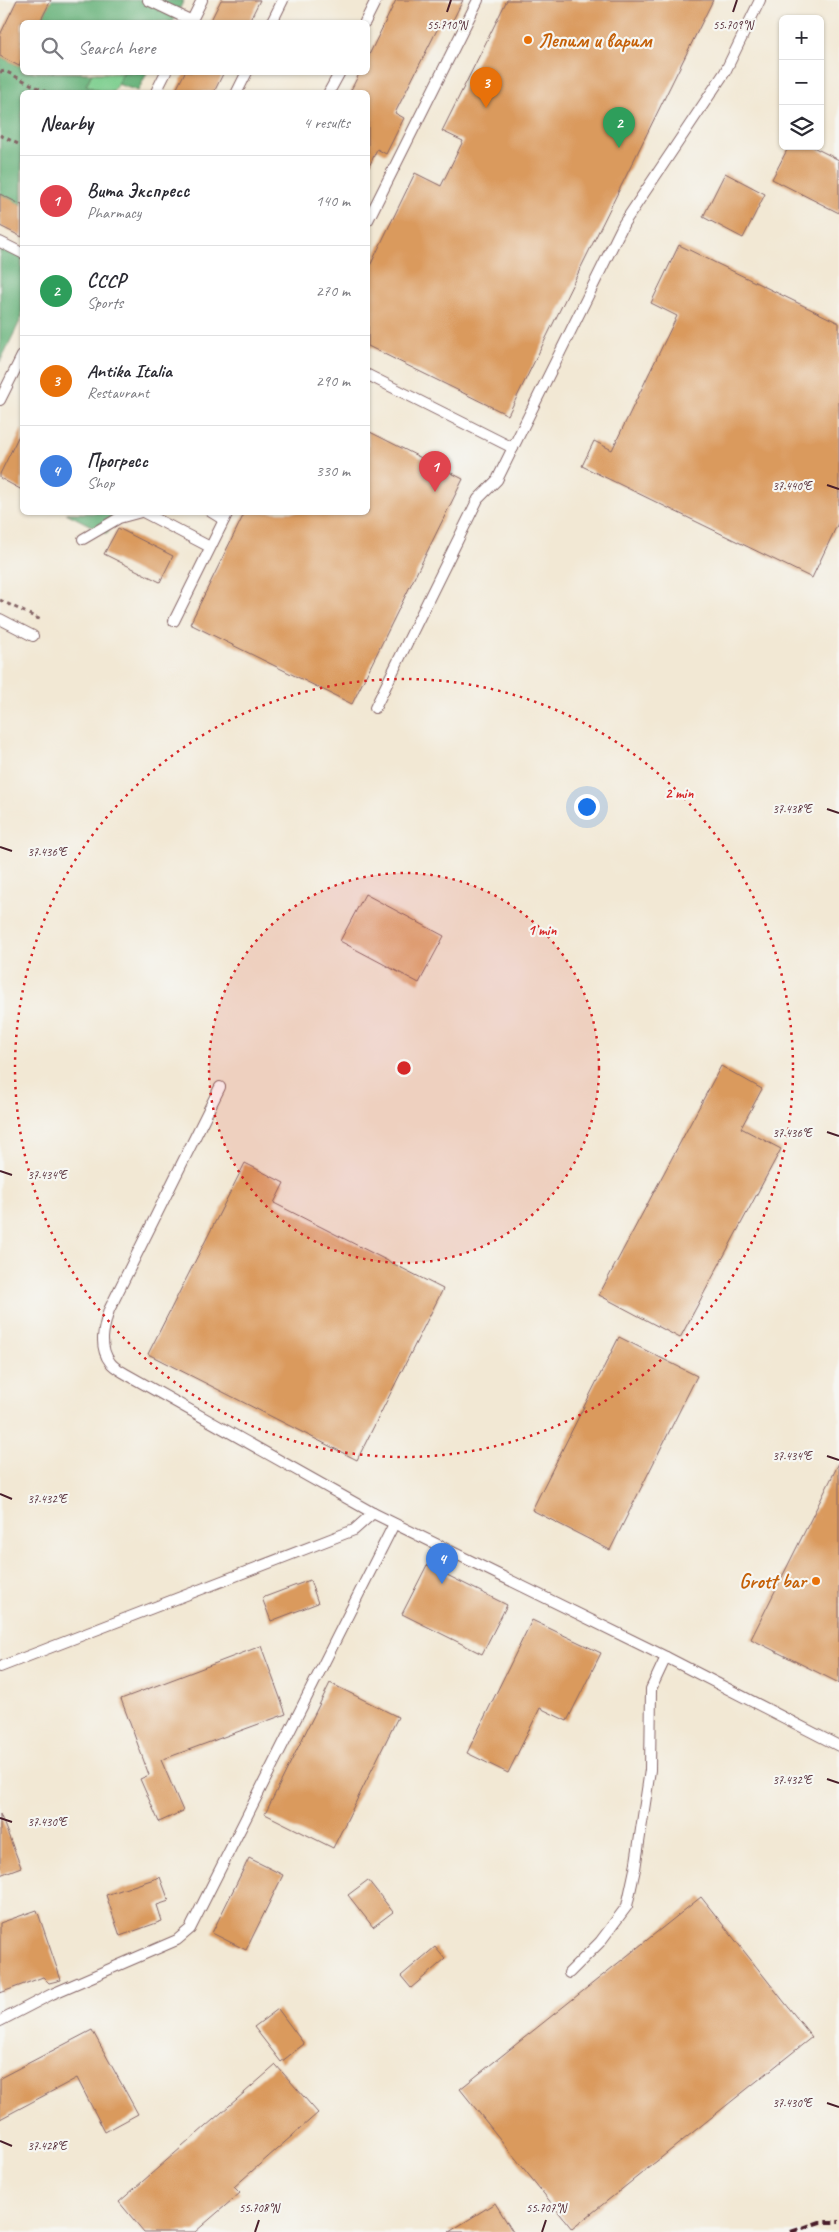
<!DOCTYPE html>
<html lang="en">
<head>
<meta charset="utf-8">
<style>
  :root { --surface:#fff; --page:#f7f7f7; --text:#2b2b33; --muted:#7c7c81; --line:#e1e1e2; --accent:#2563eb }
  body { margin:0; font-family:Caveat,sans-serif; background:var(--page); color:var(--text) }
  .controls { position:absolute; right:15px; top:15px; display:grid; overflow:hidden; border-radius:8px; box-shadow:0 1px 4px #0004 }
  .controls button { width:45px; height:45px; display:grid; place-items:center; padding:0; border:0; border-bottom:1px solid var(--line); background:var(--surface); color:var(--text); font:25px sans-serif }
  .you { position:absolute; left:586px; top:806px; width:18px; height:18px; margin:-12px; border:4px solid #fff; border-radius:50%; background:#1a73e8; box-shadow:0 0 0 8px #1a73e833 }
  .badge { display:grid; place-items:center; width:32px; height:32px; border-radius:50%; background:var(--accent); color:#fff; font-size:16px; font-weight:700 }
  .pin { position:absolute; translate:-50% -41px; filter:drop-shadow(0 1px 2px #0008) }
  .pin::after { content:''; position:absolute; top:26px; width:18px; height:15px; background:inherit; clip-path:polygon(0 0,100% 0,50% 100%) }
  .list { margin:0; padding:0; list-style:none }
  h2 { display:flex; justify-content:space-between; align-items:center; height:65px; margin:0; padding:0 20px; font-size:21px }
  h2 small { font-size:16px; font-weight:400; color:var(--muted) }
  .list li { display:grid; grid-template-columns:32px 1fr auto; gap:15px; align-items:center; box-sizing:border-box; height:90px; padding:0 20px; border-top:1px solid var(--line) }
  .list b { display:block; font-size:19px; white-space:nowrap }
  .list p { margin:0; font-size:16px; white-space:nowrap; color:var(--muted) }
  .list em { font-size:16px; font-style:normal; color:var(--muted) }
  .icon { flex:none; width:28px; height:28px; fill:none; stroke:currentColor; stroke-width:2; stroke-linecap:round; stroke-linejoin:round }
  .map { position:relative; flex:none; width:839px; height:2232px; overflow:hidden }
  .search { position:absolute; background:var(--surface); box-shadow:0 1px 4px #0004; left:20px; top:20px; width:350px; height:55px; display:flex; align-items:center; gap:12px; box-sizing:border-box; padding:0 18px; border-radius:8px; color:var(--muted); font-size:19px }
  .panel { position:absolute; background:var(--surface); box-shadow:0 1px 4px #0004; left:20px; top:90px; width:350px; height:425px; border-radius:8px }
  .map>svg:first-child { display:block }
  .green { fill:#7fcf90; stroke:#64775e }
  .forest { fill:#67b27a; stroke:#586852 }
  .building { fill:#da9a5d }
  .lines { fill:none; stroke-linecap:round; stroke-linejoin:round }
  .service-casing { stroke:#856566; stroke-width:12 }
  .path { stroke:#856566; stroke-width:3; stroke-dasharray:4 4; stroke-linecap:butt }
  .service { stroke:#fff; stroke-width:10 }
  .rail { stroke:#4a1f2b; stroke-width:4; stroke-dasharray:8 4; stroke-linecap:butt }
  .ticks { fill:none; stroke:#4a1f2b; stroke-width:2 }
  .ring { fill:none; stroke:#d62828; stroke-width:2.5; stroke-dasharray:2.5 5 }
  .food-dot { fill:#e8710a; stroke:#f6f6f2; stroke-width:2 }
  .labels { text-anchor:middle; stroke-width:4.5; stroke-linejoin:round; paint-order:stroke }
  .food-label { font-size:20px; font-weight:bold; fill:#c56008; stroke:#f6f6f2; text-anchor:start }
  .ticks-label { font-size:12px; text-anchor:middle; fill:#4a1f2b; stroke:#f6f6f2; stroke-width:4.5; stroke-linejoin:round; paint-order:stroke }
  .centre { fill:#d62828; stroke:#f6f6f2; stroke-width:2.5 }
  .ring-label { font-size:15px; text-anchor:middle; font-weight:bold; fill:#d62828; stroke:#f6f6f2; stroke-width:4.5; stroke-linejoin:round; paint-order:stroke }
</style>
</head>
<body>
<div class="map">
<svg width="839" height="2232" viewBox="0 0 839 2232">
  <rect width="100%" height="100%" fill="#f6f6f2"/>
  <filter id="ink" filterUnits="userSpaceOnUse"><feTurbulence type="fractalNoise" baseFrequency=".02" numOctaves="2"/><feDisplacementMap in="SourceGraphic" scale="10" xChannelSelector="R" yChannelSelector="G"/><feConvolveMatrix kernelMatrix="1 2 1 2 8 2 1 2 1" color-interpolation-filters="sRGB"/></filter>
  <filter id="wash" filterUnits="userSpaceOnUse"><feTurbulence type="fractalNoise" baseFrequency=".0096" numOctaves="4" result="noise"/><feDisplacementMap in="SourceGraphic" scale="20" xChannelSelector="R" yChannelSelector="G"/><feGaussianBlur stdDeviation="1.12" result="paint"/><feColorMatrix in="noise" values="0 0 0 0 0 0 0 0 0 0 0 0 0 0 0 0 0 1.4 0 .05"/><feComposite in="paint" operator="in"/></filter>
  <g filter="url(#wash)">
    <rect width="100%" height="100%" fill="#f2e8d4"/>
    <polygon class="green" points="92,73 123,73 113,92 100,92 86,85"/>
    <g class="forest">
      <polygon points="51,0 184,0 173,22 40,22"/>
      <polygon points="0,56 19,66 22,59 22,72 92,73 86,85 100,92 22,92 22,205 0,194"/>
      <polygon points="123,73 123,72 147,73 138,91 117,84"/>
      <polygon points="0,242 22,253 22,317 0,362"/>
      <polygon points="66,513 118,513 107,534"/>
    </g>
    <g id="blocks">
      <g class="building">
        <polygon points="17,0 51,0 40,22 22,22 22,59 19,66 0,56 0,35"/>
        <polygon points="221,0 260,0 249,22 210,22"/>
        <polygon points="396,0 463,0 451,24 442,20 395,113 404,118 386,154 377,149 368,169 368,92 350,92 360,72 368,72 368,57"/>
        <polygon points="507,0 713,0 508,415 368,346 368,270 415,173 441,186 463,141 442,131"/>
        <polygon points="185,72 224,72 214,92 175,92"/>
        <polygon points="789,146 811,146 839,160 839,213 772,179"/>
        <polygon points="725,173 765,194 743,238 703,217"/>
        <polygon points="0,194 22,205 22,237 0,226"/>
        <polygon points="679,245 839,323 839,521 812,578 582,466 594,441 612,450 677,316 651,303"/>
        <polygon points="22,429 22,490 0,478 0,474"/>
        <polygon points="368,431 463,479 352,704 190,624 245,512 368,512"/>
        <polygon points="118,528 173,556 160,582 104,554"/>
        <polygon points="365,894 444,936 419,983 340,941"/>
        <polygon points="721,1066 762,1089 741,1128 781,1149 680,1338 599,1295"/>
        <polygon points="245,1163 284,1183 274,1203 443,1289 357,1460 148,1354"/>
        <polygon points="619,1337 697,1376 610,1550 532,1510"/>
        <polygon points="839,1463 839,1683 751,1639"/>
        <polygon points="427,1565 507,1605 482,1654 402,1614"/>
        <polygon points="310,1580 318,1603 271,1621 262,1598"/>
        <polygon points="532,1620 601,1653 567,1721 540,1708 508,1773 467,1753"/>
        <polygon points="261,1646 286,1714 161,1760 183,1811 159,1822 140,1779 149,1775 121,1699"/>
        <polygon points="330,1683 398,1717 333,1848 265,1814"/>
        <polygon points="0,1814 21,1867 0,1875"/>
        <polygon points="249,1858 283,1875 246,1950 212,1933"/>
        <polygon points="160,1877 169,1901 157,1905 162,1921 120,1936 106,1895"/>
        <polygon points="368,1880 393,1912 373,1927 348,1895"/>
        <polygon points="701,1897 812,2037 572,2229 460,2089"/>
        <polygon points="37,1910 61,1980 49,1983 43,1977 0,1993 0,1923"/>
        <polygon points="435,1947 445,1959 411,1988 401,1976"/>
        <polygon points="278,2009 304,2044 281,2062 254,2027"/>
        <polygon points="92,2030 138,2114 105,2132 77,2078 0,2119 0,2078"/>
        <polygon points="276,2065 318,2113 234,2187 240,2193 195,2232 144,2232 119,2202"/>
        <polygon points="495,2203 513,2232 449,2232"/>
      </g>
    </g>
  </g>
  <g filter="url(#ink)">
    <use href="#blocks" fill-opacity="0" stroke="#856566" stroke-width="1"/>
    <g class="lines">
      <g class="service-casing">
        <g id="service">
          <polyline points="148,0 192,21"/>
          <polyline points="191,22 202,0"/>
          <polyline points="272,22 283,0"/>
          <polyline points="365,22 376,0"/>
          <polyline points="156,92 166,72"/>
          <polyline points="237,92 247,72"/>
          <polyline points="329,92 340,72"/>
          <polyline points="368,220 478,0"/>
          <polyline points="0,242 22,253"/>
          <polyline points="368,375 513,448"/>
          <polyline points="0,400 22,356"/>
          <polyline points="143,512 210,547"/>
          <polyline points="211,512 224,520"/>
          <polyline points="83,539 119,518 141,512"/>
          <polyline points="0,619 33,636"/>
          <polyline points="174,621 228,512"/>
          <polyline points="375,708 478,499 497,480 624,223 725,72 760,0"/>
          <path d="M 220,1087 L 109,1310 C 104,1327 98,1346 110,1362 C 113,1367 121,1371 126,1374 L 373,1513 L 666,1657 L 839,1746"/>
          <polyline points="0,1667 354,1530 373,1513"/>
          <polyline points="569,1973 600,1942 627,1906 635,1869 650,1770 651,1689 666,1657"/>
          <polyline points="0,2021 52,1994 177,1940 190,1929 394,1524"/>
        </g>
      </g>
      <g class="path">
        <polyline points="0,72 5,71 46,92"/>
        <polyline points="0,135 22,146"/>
        <polyline points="0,600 41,620"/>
      </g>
      <use href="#service" class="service"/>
      <polyline class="rail" points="791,2232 820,2222 839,2222"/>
    </g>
  </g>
  <path class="ticks" d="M 447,12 L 451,0M 733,12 L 737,0M 827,485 L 839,489M 827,809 L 839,813M 0,847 L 12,851M 827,1132 L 839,1136M 0,1171 L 12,1175M 827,1456 L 839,1460M 0,1494 L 12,1499M 827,1779 L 839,1783M 0,1818 L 12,1822M 827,2103 L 839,2107M 0,2141 L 12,2146M 255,2232 L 259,2220M 542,2232 L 546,2220"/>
  <circle cx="404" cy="1068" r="195" fill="#d62828" fill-opacity=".12"/>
  <g class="ring">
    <circle cx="404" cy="1068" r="195"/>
    <circle cx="404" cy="1068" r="389"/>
  </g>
  <g class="food-dot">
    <circle cx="528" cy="40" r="5"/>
    <circle cx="816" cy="1581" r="5"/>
  </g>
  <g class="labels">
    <g class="food-label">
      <text x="538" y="47">Лепим и варим</text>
      <text x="806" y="1588" text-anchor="end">Grott bar</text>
    </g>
  </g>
  <g class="ticks-label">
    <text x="447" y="29">55.710°N</text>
    <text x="733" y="29">55.709°N</text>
    <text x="792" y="490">37.440°E</text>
    <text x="792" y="813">37.438°E</text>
    <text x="47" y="856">37.436°E</text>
    <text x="792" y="1137">37.436°E</text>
    <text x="47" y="1179">37.434°E</text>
    <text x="792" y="1460">37.434°E</text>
    <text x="47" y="1503">37.432°E</text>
    <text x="792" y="1784">37.432°E</text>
    <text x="47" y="1826">37.430°E</text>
    <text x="792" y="2107">37.430°E</text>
    <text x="47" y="2150">37.428°E</text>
    <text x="259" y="2212">55.708°N</text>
    <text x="546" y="2212">55.707°N</text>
  </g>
  <circle cx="404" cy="1068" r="8" class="centre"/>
  <g class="ring-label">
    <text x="679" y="798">2 min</text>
    <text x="542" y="935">1 min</text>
  </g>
</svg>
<div class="controls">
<button>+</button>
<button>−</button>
<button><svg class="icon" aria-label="layers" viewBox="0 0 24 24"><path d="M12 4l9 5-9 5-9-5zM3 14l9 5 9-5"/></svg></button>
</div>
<div class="you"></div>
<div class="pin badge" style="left:435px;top:492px;background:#e0444e">1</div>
<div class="pin badge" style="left:619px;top:148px;background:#2e9e5b">2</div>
<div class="pin badge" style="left:486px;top:108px;background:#e8710a">3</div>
<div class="pin badge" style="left:442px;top:1584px;background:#3f7fe0">4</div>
<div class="search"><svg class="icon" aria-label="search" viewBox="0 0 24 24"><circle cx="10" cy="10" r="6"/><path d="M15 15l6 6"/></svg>Search here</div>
<section class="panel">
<h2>Nearby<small>4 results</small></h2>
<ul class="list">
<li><span class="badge" style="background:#e0444e">1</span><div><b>Вита Экспресс</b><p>Pharmacy</p></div><em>140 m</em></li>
<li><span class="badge" style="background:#2e9e5b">2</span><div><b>СССР</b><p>Sports</p></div><em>270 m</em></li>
<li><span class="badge" style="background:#e8710a">3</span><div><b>Antika Italia</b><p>Restaurant</p></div><em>290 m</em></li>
<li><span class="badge" style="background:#3f7fe0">4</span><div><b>Прогресс</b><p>Shop</p></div><em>330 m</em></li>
</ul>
</section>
</div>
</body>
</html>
